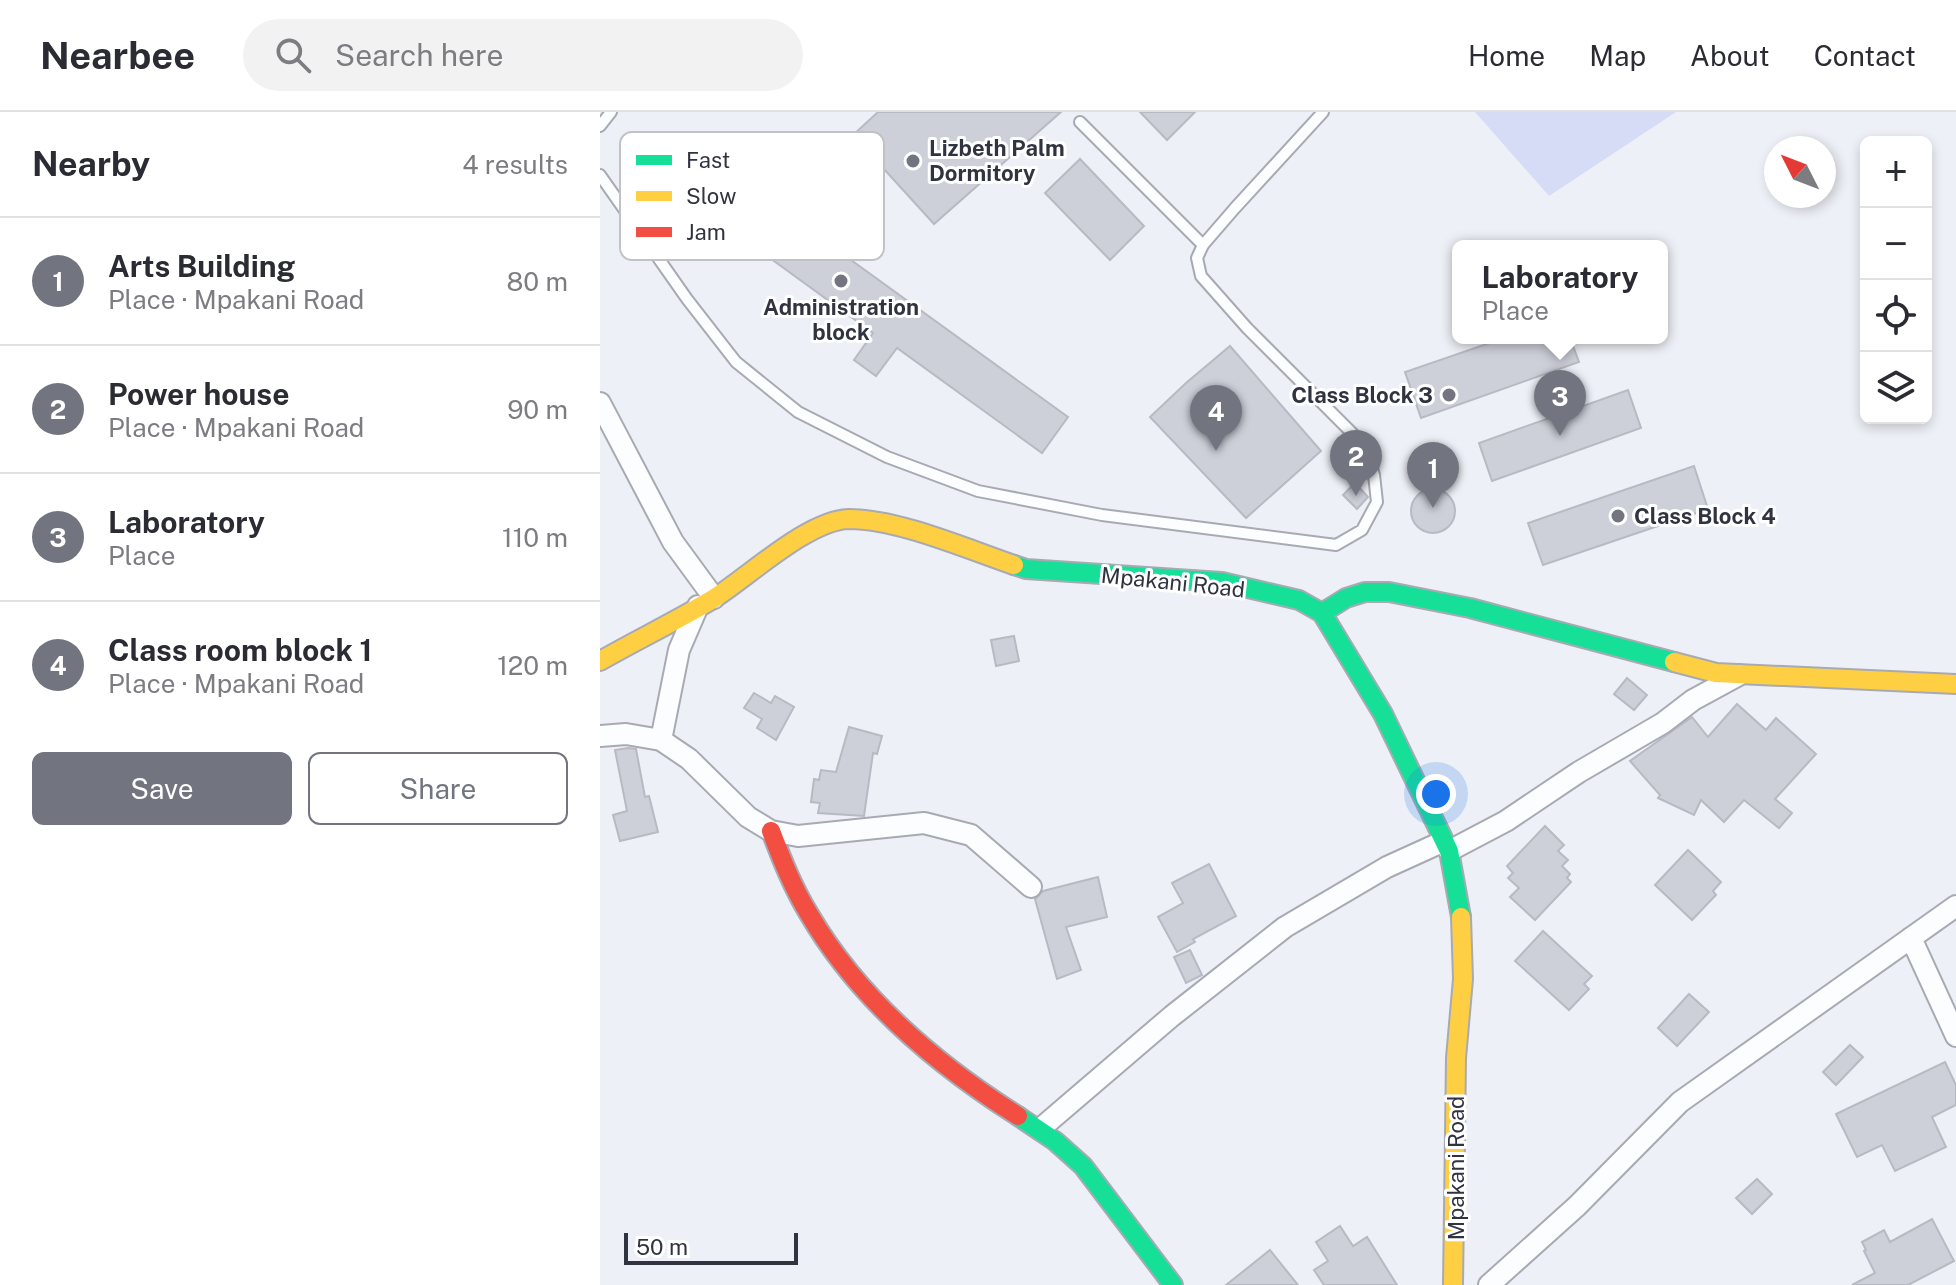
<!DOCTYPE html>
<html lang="en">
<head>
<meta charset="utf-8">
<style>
  :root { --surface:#fff; --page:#f2f2f3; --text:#2b2b33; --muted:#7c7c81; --line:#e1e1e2; --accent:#727580 }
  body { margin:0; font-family:"Public Sans",sans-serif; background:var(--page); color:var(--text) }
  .controls { position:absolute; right:24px; top:24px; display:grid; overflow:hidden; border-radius:12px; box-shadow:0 4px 12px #0003 }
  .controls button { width:72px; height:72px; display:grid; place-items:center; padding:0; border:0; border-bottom:2px solid var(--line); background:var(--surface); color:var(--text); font:40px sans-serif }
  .compass { position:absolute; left:1164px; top:24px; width:72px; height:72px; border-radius:50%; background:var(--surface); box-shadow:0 4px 12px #0003; rotate:312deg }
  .scale { position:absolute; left:24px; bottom:20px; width:174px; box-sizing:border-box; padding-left:8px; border:4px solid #303340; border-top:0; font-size:22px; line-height:28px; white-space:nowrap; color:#303340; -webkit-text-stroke:6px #fff; paint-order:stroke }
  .you { position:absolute; left:836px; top:682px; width:28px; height:28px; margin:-20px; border:6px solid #fff; border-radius:50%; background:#1a73e8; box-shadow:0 0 0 12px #1a73e833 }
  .badge { display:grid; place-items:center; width:52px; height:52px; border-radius:50%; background:var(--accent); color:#fff; font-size:26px; font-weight:700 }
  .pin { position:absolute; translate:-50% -66px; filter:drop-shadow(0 2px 4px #0008) }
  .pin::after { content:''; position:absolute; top:42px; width:28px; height:24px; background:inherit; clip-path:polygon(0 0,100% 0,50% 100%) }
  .popup { position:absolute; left:852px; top:128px; width:216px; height:104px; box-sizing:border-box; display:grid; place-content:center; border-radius:12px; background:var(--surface); filter:drop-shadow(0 2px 6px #0005); font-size:26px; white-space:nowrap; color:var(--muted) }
  .popup b { font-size:30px; color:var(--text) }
  .popup::after { content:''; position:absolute; left:50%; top:100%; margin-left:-16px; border:16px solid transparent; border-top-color:var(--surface) }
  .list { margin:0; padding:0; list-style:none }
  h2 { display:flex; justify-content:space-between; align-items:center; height:104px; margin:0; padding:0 32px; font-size:34px }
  h2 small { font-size:26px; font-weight:400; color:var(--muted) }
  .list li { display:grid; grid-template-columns:52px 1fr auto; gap:24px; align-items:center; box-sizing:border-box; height:128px; padding:0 32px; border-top:2px solid var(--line) }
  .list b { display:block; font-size:30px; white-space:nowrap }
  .list p { margin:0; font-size:26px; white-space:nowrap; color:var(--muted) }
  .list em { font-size:26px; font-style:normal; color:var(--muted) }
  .actions { display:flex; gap:16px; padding:24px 32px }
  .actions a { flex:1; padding:18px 0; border:2px solid var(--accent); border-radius:12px; text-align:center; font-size:28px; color:var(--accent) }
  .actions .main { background:var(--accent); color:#fff }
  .icon { flex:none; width:44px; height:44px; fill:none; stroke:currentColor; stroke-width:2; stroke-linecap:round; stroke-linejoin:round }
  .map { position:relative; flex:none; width:1356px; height:1173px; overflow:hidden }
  header { display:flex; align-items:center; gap:48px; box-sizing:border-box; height:112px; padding:0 40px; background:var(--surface); border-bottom:2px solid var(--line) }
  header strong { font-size:38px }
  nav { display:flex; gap:44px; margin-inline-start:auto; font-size:28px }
  .search { width:560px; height:72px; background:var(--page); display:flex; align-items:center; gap:20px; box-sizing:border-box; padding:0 28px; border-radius:44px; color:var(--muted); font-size:30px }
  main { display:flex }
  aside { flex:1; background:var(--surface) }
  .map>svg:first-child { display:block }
  .green { fill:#d7dcf6 }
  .building { fill:#cdcfd9; stroke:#b8bac3; stroke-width:2 }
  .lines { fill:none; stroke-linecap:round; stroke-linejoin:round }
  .lane-casing { stroke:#a8aab3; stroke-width:14 }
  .street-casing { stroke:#a8aab3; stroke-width:24 }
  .fast-casing { stroke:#a8aab3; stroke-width:22 }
  .slow-casing { stroke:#a8aab3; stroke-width:22 }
  .jam-casing { stroke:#a8aab3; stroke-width:22 }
  .lane { stroke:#fcfdfe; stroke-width:10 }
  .street { stroke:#fcfdfe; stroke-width:20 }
  .fast { stroke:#16e098; stroke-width:18 }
  .slow { stroke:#ffcf43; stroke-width:18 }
  .jam { stroke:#f24e42; stroke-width:18 }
  .poi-dot { fill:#727580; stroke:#fff; stroke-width:3 }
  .labels { text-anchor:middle; stroke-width:6; stroke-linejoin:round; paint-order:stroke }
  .poi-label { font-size:22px; font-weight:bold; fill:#303340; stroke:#fff; text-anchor:start }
  .street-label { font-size:22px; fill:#303340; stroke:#fff }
  .key { fill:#fff; stroke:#c1c2c6; stroke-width:2 }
  .key-label { font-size:22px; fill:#303340 }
</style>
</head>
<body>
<header>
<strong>Nearbee</strong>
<div class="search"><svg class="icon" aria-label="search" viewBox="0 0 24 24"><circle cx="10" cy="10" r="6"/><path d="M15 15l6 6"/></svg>Search here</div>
<nav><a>Home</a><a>Map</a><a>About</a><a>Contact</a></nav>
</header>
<main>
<aside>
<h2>Nearby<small>4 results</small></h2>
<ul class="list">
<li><span class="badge">1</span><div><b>Arts Building</b><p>Place · Mpakani Road</p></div><em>80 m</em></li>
<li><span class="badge">2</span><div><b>Power house</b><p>Place · Mpakani Road</p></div><em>90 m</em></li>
<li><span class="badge">3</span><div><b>Laboratory</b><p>Place</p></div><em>110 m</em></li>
<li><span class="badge">4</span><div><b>Class room block 1</b><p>Place · Mpakani Road</p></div><em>120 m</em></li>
</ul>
<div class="actions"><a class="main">Save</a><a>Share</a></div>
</aside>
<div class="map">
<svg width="1356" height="1173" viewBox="0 0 1356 1173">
  <rect width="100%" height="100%" fill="#eef0f7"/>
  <polygon class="green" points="875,0 1076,0 949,84"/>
  <g class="building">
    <polygon points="278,0 461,0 334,112 253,23"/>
    <polygon points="540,0 595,0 567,28"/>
    <polygon points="480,47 544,114 510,148 445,81"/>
    <polygon points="157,80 468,305 442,341 297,236 276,264 254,248 273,221 130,117"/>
    <polygon points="904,226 970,226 979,250 821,306 805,260"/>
    <polygon points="630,234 721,339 646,406 550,305 586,271"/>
    <polygon points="1028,278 1041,316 892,369 879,331"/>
    <polygon points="1094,354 1108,397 943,453 928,411"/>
    <polygon points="755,371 768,385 757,397 743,383"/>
    <circle cx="833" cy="399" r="22"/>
    <polygon points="414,524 419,549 396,554 391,528"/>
    <polygon points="1027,566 1047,583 1034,598 1014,582"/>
    <polygon points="154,581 171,591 175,584 194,595 176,628 157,616 162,607 144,596"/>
    <polygon points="1137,592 1166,618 1176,606 1216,642 1175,687 1192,701 1179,716 1144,688 1124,710 1101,688 1094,703 1058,686 1060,683 1030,649 1092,605 1108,625"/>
    <polygon points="249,615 282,624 277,642 273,641 264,704 218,701 220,691 211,690 214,667 219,668 221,658 236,660"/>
    <polygon points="28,636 36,637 45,685 49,684 58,720 20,729 13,703 27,699 15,638"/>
    <polygon points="945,714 964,733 958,739 968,748 962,754 970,762 967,766 971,770 935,808 910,785 919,776 908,766 913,761 907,754"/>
    <polygon points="1088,738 1121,770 1113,779 1116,783 1092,808 1055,773"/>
    <polygon points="609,752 636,804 593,827 595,830 577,840 558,805 583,791 572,771"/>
    <polygon points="498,765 507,805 466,815 481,858 457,867 435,787 443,779"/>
    <polygon points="943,819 992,864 984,872 989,877 969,898 915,849"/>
    <polygon points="590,838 602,863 586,871 574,845"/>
    <polygon points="1089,882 1109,900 1077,934 1058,916"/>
    <polygon points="1250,933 1263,945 1236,973 1223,960"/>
    <polygon points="1345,950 1356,973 1356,993 1332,1005 1346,1035 1295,1059 1282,1033 1257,1045 1236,1002"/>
    <polygon points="1157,1067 1172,1082 1152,1102 1136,1086"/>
    <polygon points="1332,1107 1354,1149 1308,1173 1252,1173 1275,1161 1264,1139 1266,1138 1262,1130 1284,1118 1290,1130"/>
    <polygon points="740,1114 753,1134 767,1125 797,1173 724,1173 714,1158 728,1149 716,1130"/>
    <polygon points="670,1138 698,1173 626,1173"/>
  </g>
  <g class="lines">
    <g class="lane-casing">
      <g id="lane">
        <polyline points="480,10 603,133"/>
        <polyline points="0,14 11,0"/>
        <polyline points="0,63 87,187 136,250 198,300 287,345 378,379 502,403 736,433 762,418 777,390 774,363 766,335 647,216 601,164 597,146 603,133 635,96 723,0"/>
      </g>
    </g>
    <g class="street-casing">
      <g id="street">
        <polyline points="0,291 73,430 114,486"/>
        <polyline points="0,624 26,622 61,628 89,647 148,705 171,719 198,724 324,711 371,723 431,775"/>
        <polyline points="61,628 79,538 98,494"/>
        <polyline points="849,739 906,709 979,660 1063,611 1093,588 1139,563"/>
        <polyline points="1311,826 1356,924"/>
        <polyline points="440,1017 572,904 685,815 787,755 842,730"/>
        <polyline points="889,1173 977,1094 1080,990 1356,794"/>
      </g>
    </g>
    <g class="fast-casing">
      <g id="fast">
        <polyline points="414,453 426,457 622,470 699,488 722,501 783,602 849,739 861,805"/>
        <polyline points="722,501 746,486 765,480 789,480 870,496 1074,550"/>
        <polyline points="418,1004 455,1029 483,1054 573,1173"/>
      </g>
    </g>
    <g class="slow-casing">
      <g id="slow">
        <path d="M 0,549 C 37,528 76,509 113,487 C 148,465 208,408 249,407 C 298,407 367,437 414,453"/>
        <polyline points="1074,550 1116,561 1356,572"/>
        <polyline points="853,1173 856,946 863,867 861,805"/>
      </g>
    </g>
    <g class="jam-casing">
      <path id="jam" d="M 171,719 C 182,748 193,776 209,802 C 258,886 337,953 418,1004"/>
    </g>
    <use href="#lane" class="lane"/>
    <use href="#street" class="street"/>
    <use href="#fast" class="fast"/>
    <use href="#slow" class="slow"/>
    <use href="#jam" class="jam"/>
  </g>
  <g class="poi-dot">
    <circle cx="313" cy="49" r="8"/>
    <circle cx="241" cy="169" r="8"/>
    <circle cx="849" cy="283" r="8"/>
    <circle cx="1018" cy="404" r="8"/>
  </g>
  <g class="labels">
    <g class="poi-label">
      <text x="329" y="44">Lizbeth Palm<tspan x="329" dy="25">Dormitory</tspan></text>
      <text x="241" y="203" text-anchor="middle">Administration<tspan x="241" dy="25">block</tspan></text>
      <text x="833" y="291" text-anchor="end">Class Block 3</text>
      <text x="1034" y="412">Class Block 4</text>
    </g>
    <g class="street-label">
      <text transform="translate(573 470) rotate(6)" y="8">Mpakani Road</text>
      <text transform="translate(856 1056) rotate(-90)" y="8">Mpakani Road</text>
    </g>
  </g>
  <rect x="20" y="20" width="264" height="128" rx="12" class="key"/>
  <rect x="36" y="43" width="36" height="10" fill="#16e098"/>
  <rect x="36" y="79" width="36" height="10" fill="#ffcf43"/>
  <rect x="36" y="115" width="36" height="10" fill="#f24e42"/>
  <g class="key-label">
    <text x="86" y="56">Fast</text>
    <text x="86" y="92">Slow</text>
    <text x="86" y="128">Jam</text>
  </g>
</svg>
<div class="controls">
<button>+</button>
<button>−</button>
<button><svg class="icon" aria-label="locate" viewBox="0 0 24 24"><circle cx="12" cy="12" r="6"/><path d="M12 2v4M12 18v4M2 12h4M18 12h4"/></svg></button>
<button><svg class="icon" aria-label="layers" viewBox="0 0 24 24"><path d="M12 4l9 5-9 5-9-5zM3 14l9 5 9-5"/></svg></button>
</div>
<svg class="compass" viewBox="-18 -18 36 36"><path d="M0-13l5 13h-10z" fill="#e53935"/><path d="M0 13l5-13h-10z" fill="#7c7c81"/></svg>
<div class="scale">50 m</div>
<div class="you"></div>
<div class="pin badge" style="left:833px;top:396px">1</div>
<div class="pin badge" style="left:756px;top:384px">2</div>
<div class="pin badge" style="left:960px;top:324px">3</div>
<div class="popup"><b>Laboratory</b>Place</div>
<div class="pin badge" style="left:616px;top:339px">4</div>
</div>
</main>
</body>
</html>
